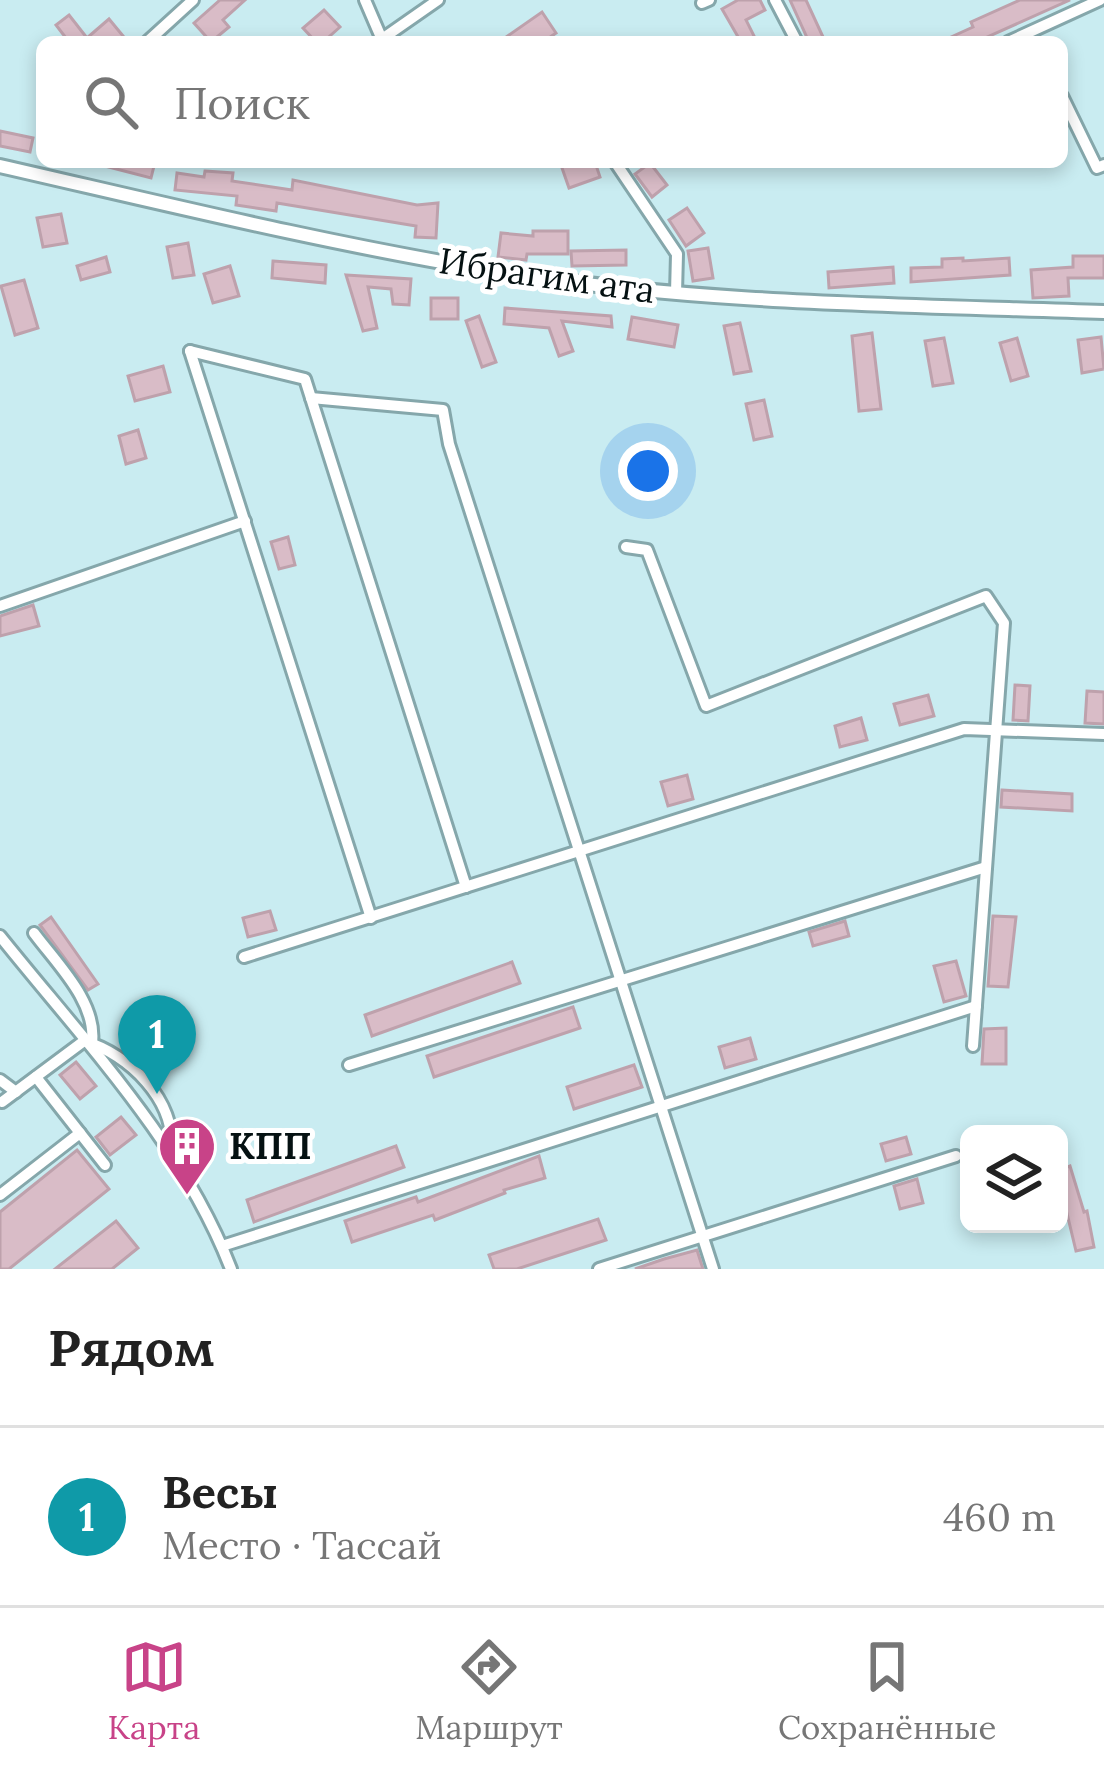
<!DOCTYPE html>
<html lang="ru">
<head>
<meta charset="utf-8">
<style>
  :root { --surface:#fff; --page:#f2f2f2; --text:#222; --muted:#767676; --line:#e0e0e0; --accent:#c84388 }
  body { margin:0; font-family:Lora,serif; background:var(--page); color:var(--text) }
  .controls { position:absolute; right:36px; bottom:36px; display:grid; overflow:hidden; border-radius:18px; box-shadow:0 6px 18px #0003 }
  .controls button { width:108px; height:108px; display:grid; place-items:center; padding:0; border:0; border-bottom:3px solid var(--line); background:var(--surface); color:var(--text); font:60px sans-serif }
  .you { position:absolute; left:648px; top:471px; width:42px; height:42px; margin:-30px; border:9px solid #fff; border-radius:50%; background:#1a73e8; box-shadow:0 0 0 18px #1a73e833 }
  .badge { display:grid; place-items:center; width:78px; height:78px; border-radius:50%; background:var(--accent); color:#fff; font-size:39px; font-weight:700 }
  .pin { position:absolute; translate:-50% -99px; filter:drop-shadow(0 3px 6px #0008) }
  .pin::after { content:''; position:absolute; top:63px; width:42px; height:36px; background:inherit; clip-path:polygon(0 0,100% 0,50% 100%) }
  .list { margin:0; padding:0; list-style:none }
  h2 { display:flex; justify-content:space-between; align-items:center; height:156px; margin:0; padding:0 48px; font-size:51px }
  h2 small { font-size:39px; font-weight:400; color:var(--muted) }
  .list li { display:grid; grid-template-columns:78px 1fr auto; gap:36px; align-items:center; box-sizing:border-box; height:180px; padding:0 48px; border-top:3px solid var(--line) }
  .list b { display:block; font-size:45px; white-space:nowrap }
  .list p { margin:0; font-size:39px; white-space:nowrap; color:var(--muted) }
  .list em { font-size:39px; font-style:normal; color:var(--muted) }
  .icon { flex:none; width:66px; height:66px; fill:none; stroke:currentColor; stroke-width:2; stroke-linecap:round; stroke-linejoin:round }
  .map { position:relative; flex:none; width:1104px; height:1269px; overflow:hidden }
  .search { position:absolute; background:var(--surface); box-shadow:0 6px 18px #0003; left:36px; right:36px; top:36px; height:132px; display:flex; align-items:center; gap:30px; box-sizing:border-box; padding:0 42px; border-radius:18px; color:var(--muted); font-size:45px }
  .sheet { height:336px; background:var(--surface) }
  nav { display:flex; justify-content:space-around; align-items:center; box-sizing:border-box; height:168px; border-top:3px solid var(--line); background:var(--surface); font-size:33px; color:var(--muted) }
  nav a { display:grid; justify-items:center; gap:6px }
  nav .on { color:var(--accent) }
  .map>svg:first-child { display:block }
  .building { fill:#d9bcc7; stroke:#bea1ac; stroke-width:3 }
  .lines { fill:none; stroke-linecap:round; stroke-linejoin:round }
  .minor-casing { stroke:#85a7ab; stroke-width:16 }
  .tertiary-casing { stroke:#85a7ab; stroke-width:18 }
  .minor { stroke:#fff; stroke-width:10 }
  .tertiary { stroke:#fff; stroke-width:12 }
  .labels { text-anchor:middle; stroke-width:10; stroke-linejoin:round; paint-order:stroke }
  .street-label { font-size:36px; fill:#051112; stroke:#fff }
  .poi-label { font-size:36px; font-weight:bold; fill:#051112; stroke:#fff; text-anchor:start }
</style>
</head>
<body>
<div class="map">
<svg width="1104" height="1269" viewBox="0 0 1104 1269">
  <rect width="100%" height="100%" fill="#c9ecf1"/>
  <g class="building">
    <polygon points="220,0 245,0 223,20 229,27 211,42 194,23"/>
    <polygon points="738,0 760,0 765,10 746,20 757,42 741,42 722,9"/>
    <polygon points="790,0 806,0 823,37 809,42"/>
    <polygon points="1020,0 1070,0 976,42 940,42 973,27 971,22"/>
    <polygon points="324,10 340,27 323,42 316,42 303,28"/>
    <polygon points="542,12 556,33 543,42 499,42"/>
    <polygon points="69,15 87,38 109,19 128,42 69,42 56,25"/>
    <polygon points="0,131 33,138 30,152 0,146"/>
    <polygon points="101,162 155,162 151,178 101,165"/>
    <polygon points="568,162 595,162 600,177 569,188 561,165"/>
    <polygon points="650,163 667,185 652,197 635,174"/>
    <polygon points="205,171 233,173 232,181 292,190 293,180 417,205 438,203 436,238 415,237 416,226 277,203 276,211 236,205 237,196 175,190 177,173 204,177"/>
    <polygon points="687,208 704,233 686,246 669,220"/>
    <polygon points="61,214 67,243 43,247 37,218"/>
    <polygon points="533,231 568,231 568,254 527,254 526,260 498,257 501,233 533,236"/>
    <polygon points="188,243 194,275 173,278 167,247"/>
    <polygon points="708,248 713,278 693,281 688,251"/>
    <polygon points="626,250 626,265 572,266 571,251"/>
    <polygon points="1073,256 1104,256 1104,278 1068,278 1069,296 1033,298 1031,270 1073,267"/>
    <polygon points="106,257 110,272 81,280 77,266"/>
    <polygon points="963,258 963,261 1009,258 1010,275 911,282 911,268 942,267 942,259"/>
    <polygon points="273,261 326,265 325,283 272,278"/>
    <polygon points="230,266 239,296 213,303 204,274"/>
    <polygon points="893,267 894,283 829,288 828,272"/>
    <polygon points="346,275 411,279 409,305 393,304 391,289 368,287 377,328 363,331"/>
    <polygon points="24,280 38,328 15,335 1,286"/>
    <rect x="431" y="298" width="27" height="21"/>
    <polygon points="505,308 611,316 612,327 562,321 573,351 559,356 549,328 504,324"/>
    <polygon points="479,316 496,362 482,367 466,321"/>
    <polygon points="632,317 678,325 674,347 628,339"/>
    <polygon points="740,323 751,371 734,374 724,326"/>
    <polygon points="872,333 881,409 859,411 852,336"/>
    <polygon points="1101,337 1104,369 1082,373 1078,340"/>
    <polygon points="944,338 953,383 933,386 925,341"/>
    <polygon points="1017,338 1028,376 1011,381 1000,343"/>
    <polygon points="163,366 170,392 135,401 128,376"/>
    <polygon points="764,400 772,436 754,440 746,404"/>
    <polygon points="138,430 146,458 126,464 119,436"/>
    <polygon points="288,537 295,565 279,569 271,542"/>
    <polygon points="33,605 39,626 0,636 0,616"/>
    <polygon points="1015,685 1030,686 1028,721 1013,720"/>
    <polygon points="1087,691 1104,692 1104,724 1085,723"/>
    <polygon points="928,695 934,716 900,725 894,704"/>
    <polygon points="861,718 867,740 840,747 835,726"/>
    <polygon points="687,775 693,799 668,806 661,782"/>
    <polygon points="1002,790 1072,794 1072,811 1001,807"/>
    <polygon points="270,911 276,930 248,937 243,918"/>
    <polygon points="993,916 1016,917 1008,987 988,986"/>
    <polygon points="51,917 98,984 88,990 40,925"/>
    <polygon points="845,921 849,936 813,946 809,932"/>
    <polygon points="956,961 966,996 944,1002 934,966"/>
    <polygon points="512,962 520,983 372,1036 365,1015"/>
    <polygon points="573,1007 580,1028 434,1077 427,1056"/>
    <polygon points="1006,1028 1006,1064 982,1064 984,1029"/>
    <polygon points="750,1038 756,1059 725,1068 719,1047"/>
    <polygon points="76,1062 96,1086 80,1099 60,1075"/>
    <polygon points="634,1065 642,1087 574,1109 567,1087"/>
    <polygon points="121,1117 136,1135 110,1155 96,1137"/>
    <polygon points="906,1137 911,1154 886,1161 881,1144"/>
    <polygon points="396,1146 404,1167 254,1222 247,1200"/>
    <polygon points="77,1150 109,1189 9,1269 0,1269 0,1212"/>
    <polygon points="539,1156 545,1178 504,1190 505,1193 435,1220 433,1215 352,1242 345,1221 416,1197 418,1202"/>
    <polygon points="1070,1166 1084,1212 1087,1211 1094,1247 1076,1251 1059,1180 1059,1170"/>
    <polygon points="917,1179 923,1203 900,1209 894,1186"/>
    <polygon points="598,1219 606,1240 517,1269 494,1269 489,1255"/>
    <polygon points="116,1221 138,1248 112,1269 55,1269"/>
    <polygon points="697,1250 703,1269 635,1269 664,1259"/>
  </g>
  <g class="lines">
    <g class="minor-casing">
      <g id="minor">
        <polyline points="365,0 383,42"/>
        <polyline points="775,0 797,42"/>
        <polyline points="702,3 709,0"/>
        <polyline points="382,39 438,0"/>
        <polyline points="147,42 193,0"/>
        <polyline points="1008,42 1100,0"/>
        <polyline points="1062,96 1097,168 1104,165"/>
        <polyline points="615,162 677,254 676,293"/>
        <polyline points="190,351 305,379 466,887"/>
        <polyline points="190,351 371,918"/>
        <polyline points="311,398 443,410 449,444 713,1269"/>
        <polyline points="626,547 647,550 706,706 986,596 1004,623 973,1046"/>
        <polyline points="0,606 245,521"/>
        <path d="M 34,933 C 57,964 97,1002 92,1043"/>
        <path d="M 0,936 C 84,1041 182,1142 231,1269"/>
        <polyline points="244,957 964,729 1104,734"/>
        <polyline points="349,1065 986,867"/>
        <polyline points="36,1077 105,1165"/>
        <polyline points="0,1080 16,1092"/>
        <path d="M 2,1102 L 84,1041 C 129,1054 177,1101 171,1151"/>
        <polyline points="0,1195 80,1133"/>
        <polyline points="222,1246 976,1006"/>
        <polyline points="599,1269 956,1156"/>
      </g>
    </g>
    <g class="tertiary-casing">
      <path id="tertiary" d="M 0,166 C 162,203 324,243 488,270 C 692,304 899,305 1104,312"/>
    </g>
    <use href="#minor" class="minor"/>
    <use href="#tertiary" class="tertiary"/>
  </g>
  <defs>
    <g id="building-pin" transform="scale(3)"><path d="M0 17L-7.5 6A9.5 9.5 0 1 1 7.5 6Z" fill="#c84388" stroke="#fff"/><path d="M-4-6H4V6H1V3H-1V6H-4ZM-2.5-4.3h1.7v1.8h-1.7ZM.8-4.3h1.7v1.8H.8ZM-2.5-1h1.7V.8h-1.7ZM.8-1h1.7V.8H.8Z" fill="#fff"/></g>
  </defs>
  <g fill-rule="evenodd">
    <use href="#building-pin" x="187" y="1146"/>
  </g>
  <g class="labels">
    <g class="street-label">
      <text transform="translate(547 275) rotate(8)" y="13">Ибрагим ата</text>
    </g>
    <g class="poi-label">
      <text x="229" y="1159">КПП</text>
    </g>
  </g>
</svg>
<div class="controls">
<button><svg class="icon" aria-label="layers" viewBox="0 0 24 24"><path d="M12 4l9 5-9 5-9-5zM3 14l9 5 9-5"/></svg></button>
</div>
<div class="you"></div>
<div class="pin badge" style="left:157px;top:1094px;background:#0f9aa8">1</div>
<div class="search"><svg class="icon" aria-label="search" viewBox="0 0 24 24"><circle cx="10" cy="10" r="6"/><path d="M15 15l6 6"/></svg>Поиск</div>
</div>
<section class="sheet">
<h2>Рядом<small></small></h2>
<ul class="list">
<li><span class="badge" style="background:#0f9aa8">1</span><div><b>Весы</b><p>Место · Тассай</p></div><em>460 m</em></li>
</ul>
</section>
<nav>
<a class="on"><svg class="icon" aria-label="map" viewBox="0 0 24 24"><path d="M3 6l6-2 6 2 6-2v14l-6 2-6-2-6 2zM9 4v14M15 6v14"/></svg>Карта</a>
<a><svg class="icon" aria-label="directions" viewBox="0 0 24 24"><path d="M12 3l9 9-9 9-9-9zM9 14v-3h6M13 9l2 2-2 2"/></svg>Маршрут</a>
<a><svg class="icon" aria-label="saved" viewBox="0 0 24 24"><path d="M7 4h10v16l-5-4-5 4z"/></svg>Сохранённые</a>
</nav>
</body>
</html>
